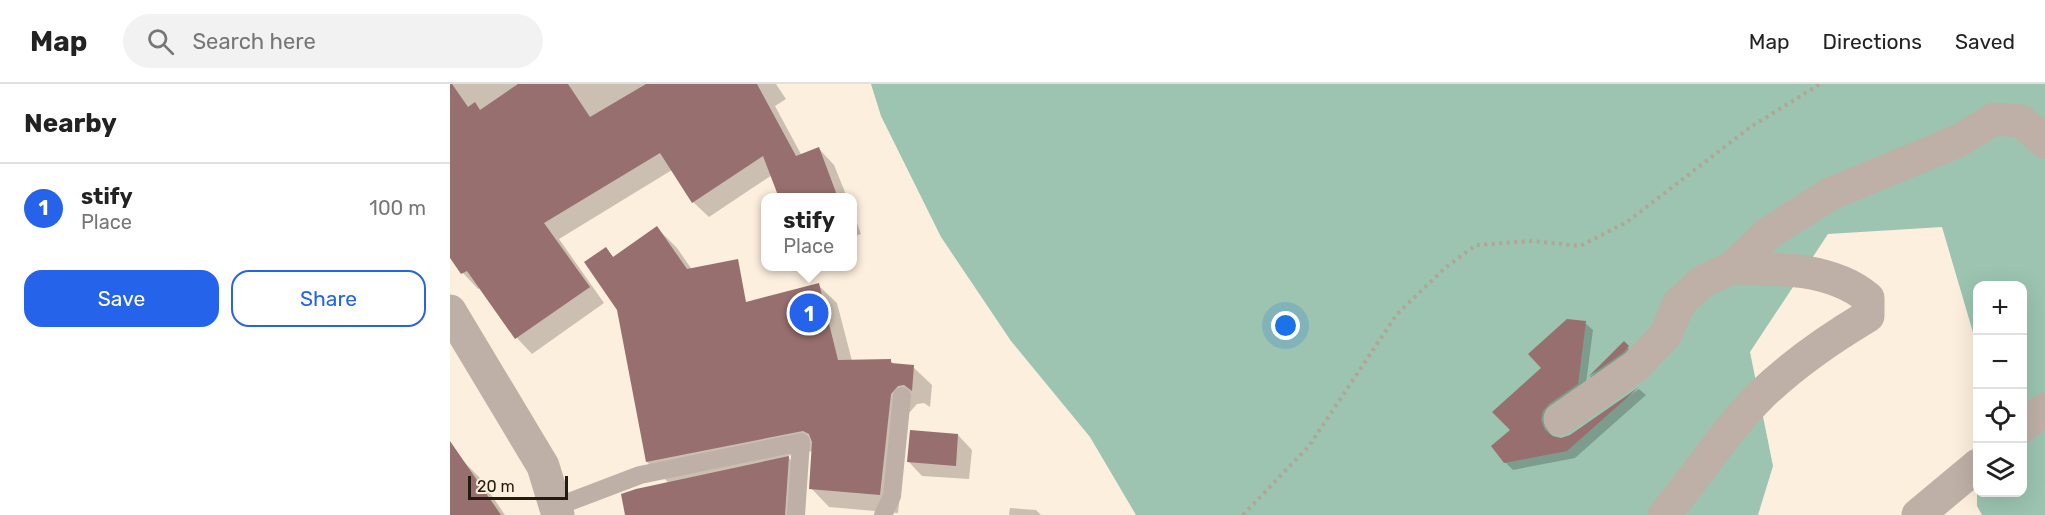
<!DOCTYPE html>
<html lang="en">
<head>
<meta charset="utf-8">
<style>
  :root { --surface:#fff; --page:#f2f2f2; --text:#222; --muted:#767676; --line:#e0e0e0; --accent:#2563eb }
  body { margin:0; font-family:Rubik,sans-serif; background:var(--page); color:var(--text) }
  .controls { position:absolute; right:18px; bottom:18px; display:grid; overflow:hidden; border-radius:12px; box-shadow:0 6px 24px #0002 }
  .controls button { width:54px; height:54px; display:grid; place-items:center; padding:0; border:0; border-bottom:2px solid var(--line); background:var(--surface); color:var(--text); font:30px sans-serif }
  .scale { position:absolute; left:18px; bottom:15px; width:100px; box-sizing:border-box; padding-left:6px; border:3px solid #231b10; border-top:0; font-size:16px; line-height:21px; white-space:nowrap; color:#231b10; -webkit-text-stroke:4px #fdefdd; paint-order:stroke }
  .you { position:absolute; left:836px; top:242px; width:21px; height:21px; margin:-15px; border:4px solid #fff; border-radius:50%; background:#1a73e8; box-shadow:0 0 0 9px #1a73e833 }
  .badge { display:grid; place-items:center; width:39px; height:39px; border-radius:50%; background:var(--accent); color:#fff; font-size:20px; font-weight:700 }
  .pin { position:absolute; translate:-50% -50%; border:3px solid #fff; box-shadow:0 2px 6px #0006 }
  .popup { position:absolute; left:311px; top:109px; width:96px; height:78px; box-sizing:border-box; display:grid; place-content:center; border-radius:12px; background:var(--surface); filter:drop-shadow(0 2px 4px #0005); font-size:20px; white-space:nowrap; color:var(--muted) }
  .popup b { font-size:22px; color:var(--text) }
  .popup::after { content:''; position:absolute; left:50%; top:100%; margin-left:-12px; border:12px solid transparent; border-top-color:var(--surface) }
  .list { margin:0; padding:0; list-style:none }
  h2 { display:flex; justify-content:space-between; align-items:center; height:78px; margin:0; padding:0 24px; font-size:26px }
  h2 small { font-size:20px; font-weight:400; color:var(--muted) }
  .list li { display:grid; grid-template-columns:39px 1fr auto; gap:18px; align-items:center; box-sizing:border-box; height:90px; padding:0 24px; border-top:2px solid var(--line) }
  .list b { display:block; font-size:22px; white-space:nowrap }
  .list p { margin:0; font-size:20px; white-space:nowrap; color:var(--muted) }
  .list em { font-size:20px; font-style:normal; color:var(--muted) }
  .actions { display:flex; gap:12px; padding:18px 24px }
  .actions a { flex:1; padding:14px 0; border:2px solid var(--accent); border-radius:18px; text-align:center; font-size:21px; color:var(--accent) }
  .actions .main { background:var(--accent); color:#fff }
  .icon { flex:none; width:33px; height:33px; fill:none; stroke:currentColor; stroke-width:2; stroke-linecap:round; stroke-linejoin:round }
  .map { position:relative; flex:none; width:1595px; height:431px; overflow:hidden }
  header { display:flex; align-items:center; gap:36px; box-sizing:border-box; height:84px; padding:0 30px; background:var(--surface); border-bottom:2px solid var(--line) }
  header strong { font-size:28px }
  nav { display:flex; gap:33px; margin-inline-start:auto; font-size:21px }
  .search { width:420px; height:54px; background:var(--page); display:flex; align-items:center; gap:15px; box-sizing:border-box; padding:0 21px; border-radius:33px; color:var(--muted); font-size:22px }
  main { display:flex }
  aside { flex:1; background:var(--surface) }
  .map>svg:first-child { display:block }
  .forest { fill:#9cc4b1 }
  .shadow { fill:#0003 }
  .building { fill:#976f6e }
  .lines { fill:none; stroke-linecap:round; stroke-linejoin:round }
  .path { stroke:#b1a596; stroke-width:4; stroke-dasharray:3 4.5; stroke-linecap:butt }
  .lane { stroke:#beb0a6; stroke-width:18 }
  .street { stroke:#beb0a6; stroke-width:33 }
</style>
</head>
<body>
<header>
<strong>Map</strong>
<div class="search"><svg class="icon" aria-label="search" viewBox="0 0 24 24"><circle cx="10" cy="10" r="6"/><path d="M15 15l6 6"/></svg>Search here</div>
<nav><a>Map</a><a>Directions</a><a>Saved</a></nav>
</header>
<main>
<aside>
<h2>Nearby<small></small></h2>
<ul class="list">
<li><span class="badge">1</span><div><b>stify</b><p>Place</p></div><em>100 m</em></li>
</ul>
<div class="actions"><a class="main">Save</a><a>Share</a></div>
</aside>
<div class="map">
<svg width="1595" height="431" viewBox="0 0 1595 431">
  <rect width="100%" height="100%" fill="#fdefdd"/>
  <polygon class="forest" points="421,0 1595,0 1595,431 1532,431 1527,422 1527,399 1528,408 1572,408 1572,201 1528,201 1527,262 1492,143 1378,150 1300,268 1323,382 1308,431 686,431 640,353 561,257 491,153 431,32"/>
  <g class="shadow">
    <polygon points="0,0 326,0 336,15 325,22 352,72 369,65 384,81 397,113 331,113 322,91 259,133 243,118 222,86 109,155 154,219 82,270 67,254 31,203 28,205 13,189 0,171"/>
    <polygon points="403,128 411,150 403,153"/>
    <polygon points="207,144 227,164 261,213 166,222 155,165 164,174"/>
    <polygon points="368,201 387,219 402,277 441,277 445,281 463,283 482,301 480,323 474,319 467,320 459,329 448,429 379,423 361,404 363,367 337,372 352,388 349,431 177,431 173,411 218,398 197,378"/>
    <polygon points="1135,239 1143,246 1135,307 1098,345 1101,353 1111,355 1121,352 1189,305 1196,311 1125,374 1063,386 1055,378 1062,347 1093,284"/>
    <polygon points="1174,260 1185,271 1146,299 1140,293"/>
    <polygon points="508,351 522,366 519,395 472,392 458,377"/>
    <polygon points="12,376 29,393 55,431 0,431 0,384"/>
    <polygon points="560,424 586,426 591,431 559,431"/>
  </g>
  <g class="building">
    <polygon points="0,0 2,0 18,23 25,18 30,26 68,0 118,0 140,33 196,0 307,0 346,72 369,63 388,114 329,114 313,72 242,119 210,69 94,139 140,203 65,255 17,187 11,190 0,174"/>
    <polygon points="207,142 237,185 288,175 296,218 369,199 388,276 441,275 441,279 464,281 462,307 454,301 448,302 441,310 430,411 359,405 362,358 359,350 353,347 196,378 167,226 134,178 156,163 163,173"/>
    <polygon points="1117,235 1136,237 1128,300 1099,320 1093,327 1091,336 1095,346 1103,352 1111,354 1120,351 1189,303 1117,367 1054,379 1041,362 1060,346 1042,328 1091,284 1078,270"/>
    <polygon points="1174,257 1179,262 1174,268 1138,293"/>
    <polygon points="460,346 508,350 506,382 457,378"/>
    <polygon points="0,357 51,431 0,431"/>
    <polygon points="339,372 335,431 175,431 171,410 186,405"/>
  </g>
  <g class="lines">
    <polyline class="path" points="793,431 859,362 947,230 995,184 1026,161 1083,157 1130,162 1177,138 1299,44 1370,0"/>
    <g class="lane">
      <polyline points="106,423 190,391 351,358 346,431"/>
      <polyline points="433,431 442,412 452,312"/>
    </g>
    <g class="street">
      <polyline points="0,227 93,382 108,431"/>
      <polyline points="1110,335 1186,282 1216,250 1229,219 1253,197 1282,184 1317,150 1380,110 1508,57 1544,35 1571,37 1595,58"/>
      <polyline points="1572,343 1595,325"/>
      <path d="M 1214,431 C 1247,392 1274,348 1310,312 C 1341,282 1381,254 1418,232 L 1418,214 C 1383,184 1326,184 1282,184"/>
      <polyline points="1468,431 1528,381"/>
    </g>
  </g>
</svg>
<div class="controls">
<button>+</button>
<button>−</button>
<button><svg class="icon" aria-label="locate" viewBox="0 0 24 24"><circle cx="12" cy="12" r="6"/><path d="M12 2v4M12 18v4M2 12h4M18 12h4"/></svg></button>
<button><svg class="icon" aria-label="layers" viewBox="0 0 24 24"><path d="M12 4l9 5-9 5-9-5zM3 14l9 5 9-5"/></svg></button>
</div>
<div class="scale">20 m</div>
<div class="you"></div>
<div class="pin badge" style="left:359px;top:229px">1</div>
<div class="popup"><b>stify</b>Place</div>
</div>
</main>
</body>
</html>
